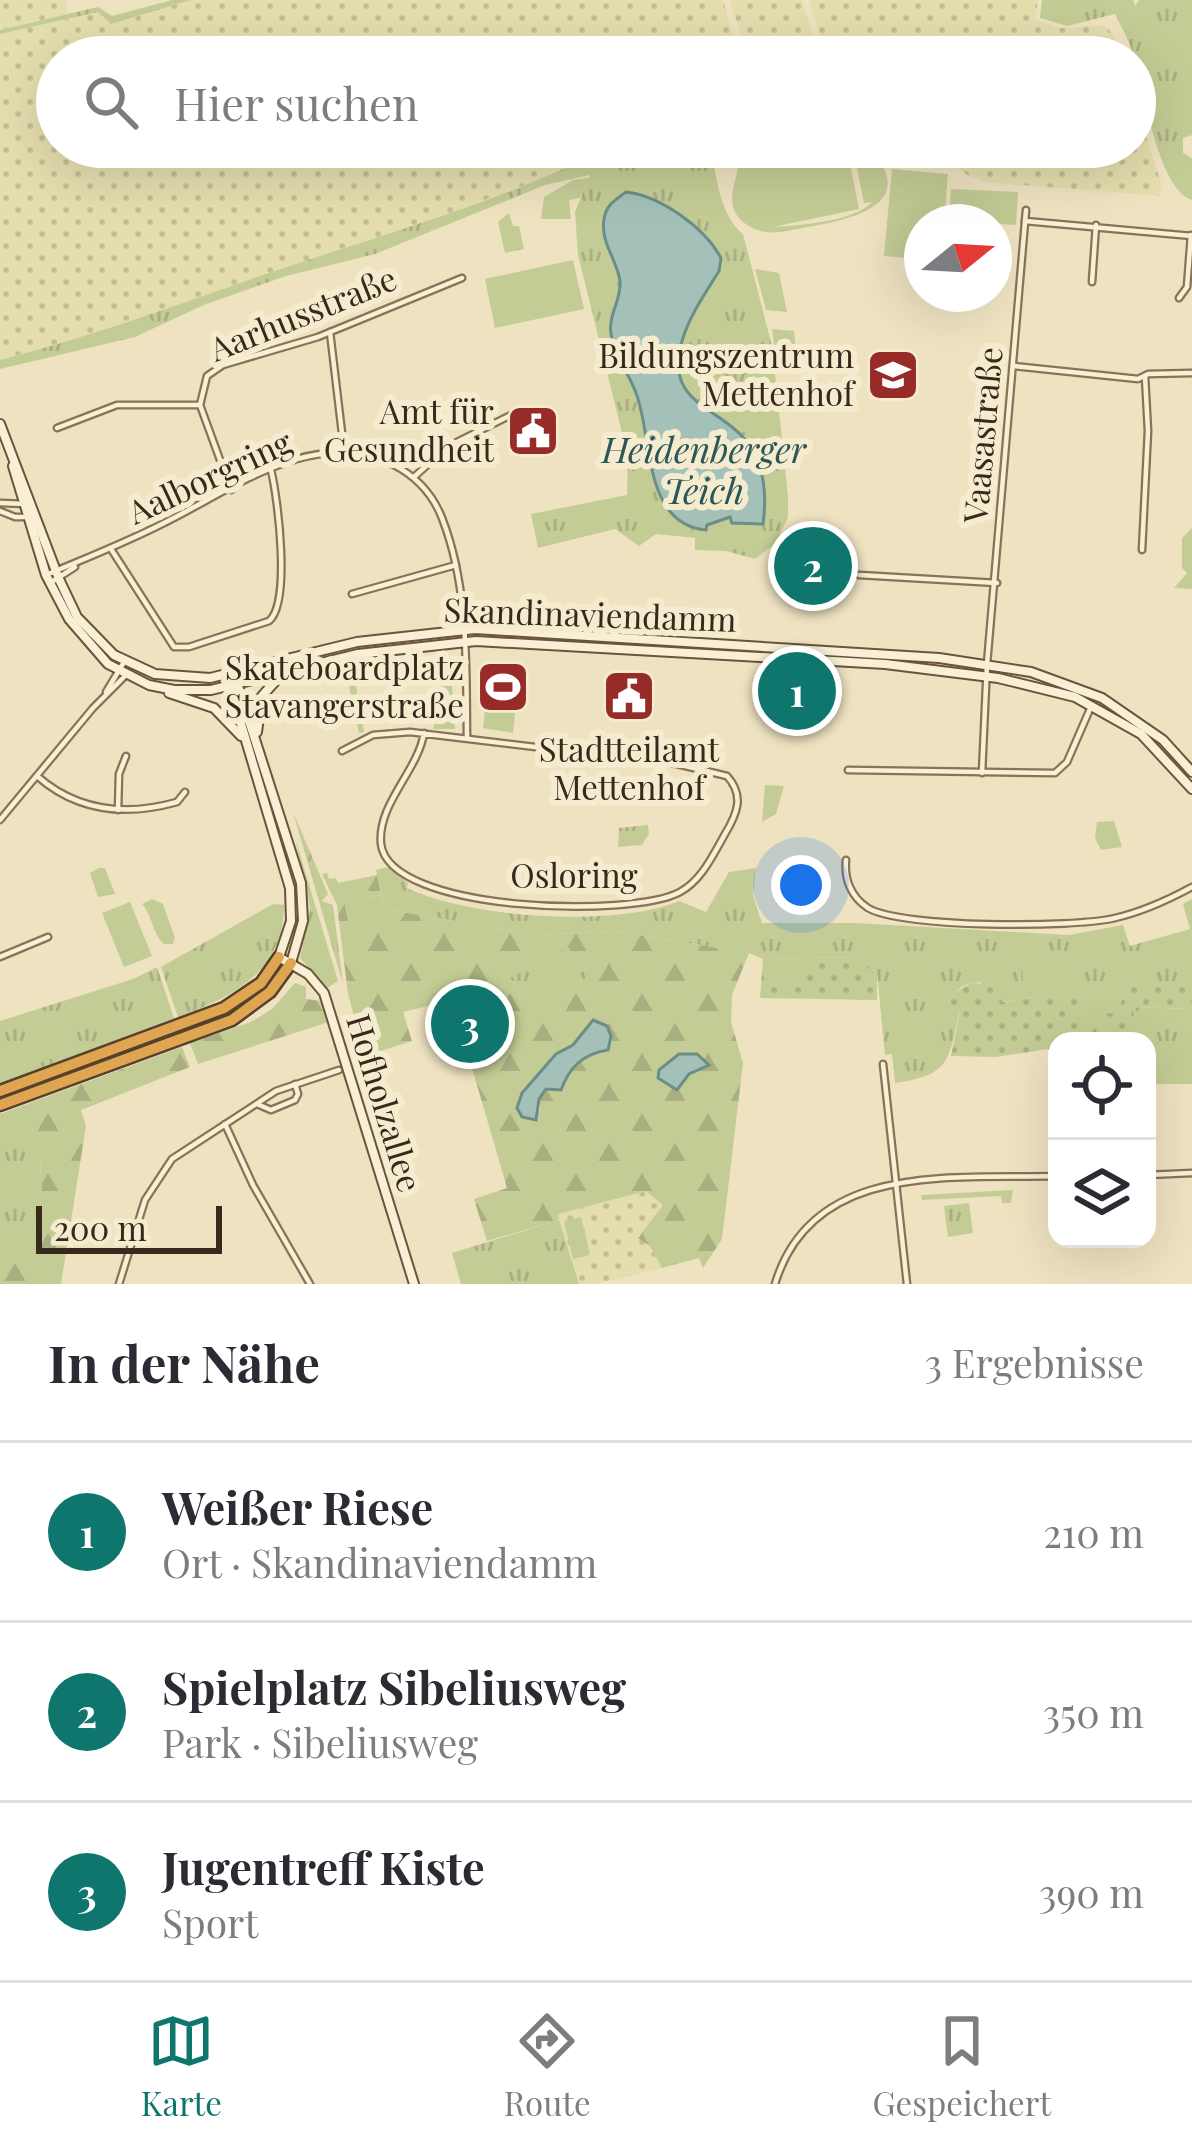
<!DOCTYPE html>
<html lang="de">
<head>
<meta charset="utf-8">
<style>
  :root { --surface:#fff; --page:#f7f7f7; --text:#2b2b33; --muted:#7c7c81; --line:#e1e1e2; --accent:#0f766e }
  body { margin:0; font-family:"Playfair Display",serif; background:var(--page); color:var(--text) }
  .controls { position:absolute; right:36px; bottom:36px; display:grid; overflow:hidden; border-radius:24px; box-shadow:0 12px 48px #0002 }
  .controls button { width:108px; height:108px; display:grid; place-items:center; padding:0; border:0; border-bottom:3px solid var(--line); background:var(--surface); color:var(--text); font:60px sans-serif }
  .compass { position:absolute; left:904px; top:204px; width:108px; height:108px; border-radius:50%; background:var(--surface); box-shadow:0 12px 48px #0002; rotate:72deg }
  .scale { position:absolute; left:36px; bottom:30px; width:186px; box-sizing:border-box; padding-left:12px; border:6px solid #372a1d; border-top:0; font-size:33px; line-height:42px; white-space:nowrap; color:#372a1d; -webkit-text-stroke:9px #f5ecd0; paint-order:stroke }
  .you { position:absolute; left:801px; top:885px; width:42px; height:42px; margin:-30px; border:9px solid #fff; border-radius:50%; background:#1a73e8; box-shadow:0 0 0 18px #1a73e833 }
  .badge { display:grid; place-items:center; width:78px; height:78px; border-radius:50%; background:var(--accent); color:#fff; font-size:39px; font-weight:700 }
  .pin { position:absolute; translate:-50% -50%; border:6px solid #fff; box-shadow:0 3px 12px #0006 }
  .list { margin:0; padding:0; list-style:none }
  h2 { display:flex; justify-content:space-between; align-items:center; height:156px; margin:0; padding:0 48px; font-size:51px }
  h2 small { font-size:39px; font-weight:400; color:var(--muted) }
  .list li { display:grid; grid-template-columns:78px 1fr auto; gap:36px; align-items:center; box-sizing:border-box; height:180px; padding:0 48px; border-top:3px solid var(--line) }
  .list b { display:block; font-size:45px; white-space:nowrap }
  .list p { margin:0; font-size:39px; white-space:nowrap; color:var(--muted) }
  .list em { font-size:39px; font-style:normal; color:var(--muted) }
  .icon { flex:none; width:66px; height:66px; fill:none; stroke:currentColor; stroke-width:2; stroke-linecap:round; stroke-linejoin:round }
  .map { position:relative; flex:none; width:1192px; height:1284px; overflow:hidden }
  .search { position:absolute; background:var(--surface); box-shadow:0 12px 48px #0002; left:36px; right:36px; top:36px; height:132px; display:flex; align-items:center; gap:30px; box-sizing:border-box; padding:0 42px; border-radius:66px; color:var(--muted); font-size:45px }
  .sheet { height:696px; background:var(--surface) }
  nav { display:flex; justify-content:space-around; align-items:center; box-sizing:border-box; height:168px; border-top:3px solid var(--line); background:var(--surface); font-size:33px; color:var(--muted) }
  nav a { display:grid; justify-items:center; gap:6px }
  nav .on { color:var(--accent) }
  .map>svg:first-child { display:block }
  .farmland { fill:url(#farmland-dots) }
  .grass { fill:url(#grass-tufts) }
  .forest { fill:url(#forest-firs); fill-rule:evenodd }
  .garden { fill:url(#garden-dots) }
  .pitch { fill:#c4cc95 }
  .water { fill:#a3c0b9; stroke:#6b8e87; stroke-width:3 }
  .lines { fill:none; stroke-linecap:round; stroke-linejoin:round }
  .street-casing { stroke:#877358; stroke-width:9 }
  .secondary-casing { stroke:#69543c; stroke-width:12 }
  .highway-casing { stroke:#55412d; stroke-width:15 }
  .street { stroke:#f9efd4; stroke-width:4.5 }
  .secondary { stroke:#f9efd4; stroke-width:8 }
  .highway { stroke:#dfa550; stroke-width:10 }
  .labels { text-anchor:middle; stroke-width:12; stroke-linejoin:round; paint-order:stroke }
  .street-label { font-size:33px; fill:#372a1d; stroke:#f5ecd0 }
  .poi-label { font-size:33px; fill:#372a1d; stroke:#f5ecd0; text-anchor:end }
  .water-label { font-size:36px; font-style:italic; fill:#2c5756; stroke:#f5ecd0 }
</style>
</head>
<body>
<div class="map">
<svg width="1192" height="1284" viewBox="0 0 1192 1284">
  <defs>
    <pattern id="farmland-dots" width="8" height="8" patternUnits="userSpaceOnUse" patternTransform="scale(3)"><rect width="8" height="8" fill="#e4ddae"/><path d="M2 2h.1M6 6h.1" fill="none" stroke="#c4be95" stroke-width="1.8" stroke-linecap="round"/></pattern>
    <pattern id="grass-tufts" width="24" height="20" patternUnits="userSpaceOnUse" patternTransform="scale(3)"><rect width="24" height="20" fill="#c4cc95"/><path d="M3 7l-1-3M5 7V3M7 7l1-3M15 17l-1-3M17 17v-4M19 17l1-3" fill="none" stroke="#a9af80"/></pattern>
    <pattern id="forest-firs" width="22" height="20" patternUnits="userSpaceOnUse" patternTransform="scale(3)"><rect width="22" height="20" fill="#c4cc95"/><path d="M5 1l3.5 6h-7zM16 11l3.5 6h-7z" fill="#a9af80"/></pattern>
    <pattern id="garden-dots" width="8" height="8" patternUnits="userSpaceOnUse" patternTransform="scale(3)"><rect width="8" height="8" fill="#c4cc95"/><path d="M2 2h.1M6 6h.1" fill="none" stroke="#a9af80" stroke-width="1.8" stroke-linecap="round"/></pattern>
  </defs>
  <rect width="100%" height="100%" fill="#eee2c1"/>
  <g class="farmland">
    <polygon points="0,0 65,0 68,14 0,30"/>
    <polygon points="191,0 723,0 739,57 57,57 57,147 610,147 565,170 375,241 237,284 124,326 0,360 0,34 99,12 112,24"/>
    <polygon points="730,0 802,0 820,57 748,57"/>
    <polygon points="809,0 1038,0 1035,19 1060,28 1103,25 1113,34 1122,57 826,57"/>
    <polygon points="1135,101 1162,186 1159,196 985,182 967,175 950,159 904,147 1135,147"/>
    <polygon points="647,1191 663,1204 650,1246 662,1268 595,1284 579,1284 557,1214"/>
  </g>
  <g class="grass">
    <polygon points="172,0 191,0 111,24 98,12 0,34 0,30 98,7 112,16"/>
    <path d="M 1042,0 L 1133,0 L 1135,6 L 1139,0 L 1192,0 L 1192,135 L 1183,138 L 1183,153 L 1192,158 L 1192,200 C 1156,188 1143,80 1131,48 C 1127,36 1120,25 1115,14 L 1067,26 L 1040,18 Z"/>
    <path d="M 610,147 L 710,147 C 717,175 719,215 743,234 L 772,346 L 788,496 L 788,518 L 779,535 L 791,539 L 796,563 L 777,548 L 776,543 L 755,559 L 726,551 L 695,550 L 695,538 L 656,534 L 639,546 L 615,529 L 538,548 L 531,514 L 627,495 L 628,457 L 578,255 L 575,212 L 590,175 L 545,185 L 375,254 L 286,276 L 204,305 L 135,337 L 0,369 L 0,360 C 82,339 158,312 237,284 C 362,240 491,207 610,147 Z"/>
    <polygon points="509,213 513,226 519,226 524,249 505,253 498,222"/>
    <polygon points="772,329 794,331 798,369 777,367"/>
    <polygon points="1192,528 1192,589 1174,588 1187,573 1182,568 1182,538"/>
    <polygon points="450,656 455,729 433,729 444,695 435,670 372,669 354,673 364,732 359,733 345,667"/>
    <polygon points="765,785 784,786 776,814 762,822"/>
    <polygon points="293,812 328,894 322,901 333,905 343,984"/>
    <polygon points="1114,821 1122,847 1101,850 1095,838 1097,822"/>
    <polygon points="648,825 649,834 642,845 618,847 619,828"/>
    <polygon points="295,838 338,981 327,988 300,958 310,908"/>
    <path d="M 388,867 L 408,883 L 407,888 C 470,918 615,928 679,901 L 706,912 L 729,872 L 756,868 L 753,896 L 762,923 L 855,923 L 1069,935 L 1123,925 L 1130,946 L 1190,929 L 1183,904 L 1192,899 L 1192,981 L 1124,987 L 1120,1015 L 1103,1014 L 1100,1041 L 1077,1041 L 1077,1032 L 1038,997 L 1002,1002 L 979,982 C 964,982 952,992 948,1006 L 960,1010 C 948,1060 952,1075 895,1083 L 892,1054 L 885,1055 L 877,973 L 856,957 L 763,959 L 749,953 L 614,931 L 536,935 L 384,909 L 376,870 Z"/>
    <path d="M 273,904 L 284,905 C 283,972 235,996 178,1017 L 161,967 Z"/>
    <polygon points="568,946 591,976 546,998 524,995 509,977"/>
    <polygon points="157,967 174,1018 0,1084 0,1021 133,979"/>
    <polygon points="1131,1007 1192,1009 1192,1084 1154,1084 1147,1063 1147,1041 1140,1041"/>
    <polygon points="0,1129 22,1134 40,1159 42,1197 31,1205 36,1235 11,1264 0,1270"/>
    <polygon points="969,1203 973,1233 948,1237 944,1206"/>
    <polygon points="559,1220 579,1284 461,1284 452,1253"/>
  </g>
  <g class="forest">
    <path d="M 327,873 L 329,879 L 336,878 L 338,883 L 377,875 L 381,895 L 344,902 L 386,923 L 384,909 L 536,935 L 614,931 L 749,953 L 732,995 L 731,1022 L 743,1063 L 722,1239 L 703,1268 L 699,1258 L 662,1268 L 650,1246 L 638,1238 L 663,1205 L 646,1191 L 558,1214 L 559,1220 L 487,1241 L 474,1199 L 507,1188 L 470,1061 L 507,1034 L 496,998 L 470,996 L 403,1012 L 412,1041 L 365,1056 L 348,994 L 337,905 L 322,874 ZM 568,947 L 590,976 L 546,998 L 524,995 L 510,978 ZM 593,1020 L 590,1053 L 564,1077 L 564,1088 L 547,1089 L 539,1099 L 540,1111 L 522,1117 L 517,1108 L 522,1093 L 556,1054 L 573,1045 Z"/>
    <polygon points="295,983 306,987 306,999 322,1001 329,1022 198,1064 190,1043 251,1022 272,1009"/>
    <polygon points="182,1047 190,1067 81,1110 86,1126 61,1284 0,1284 0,1270 11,1264 36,1235 31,1204 42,1197 40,1159 22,1134 0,1129 0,1114"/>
  </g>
  <g class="garden">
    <polygon points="856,957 877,973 877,1000 760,998 763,959"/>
    <polygon points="1192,981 1192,1009 1132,1007 1140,1041 1100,1041 1103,1013 1120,1014 1124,986"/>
    <polygon points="973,982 995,988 1003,1002 1077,991 1077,1041 1057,1041 1057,1054 1048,1049 996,1057 951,1056 960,1011 947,1006 955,992"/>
  </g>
  <g class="pitch">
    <path d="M 788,147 L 846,147 L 755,165 L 847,149 L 859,209 L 773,227 C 800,225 854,222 872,202 L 864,203 L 854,153 L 862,151 L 849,147 L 868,147 C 920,201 858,218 814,226 C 799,228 781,234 766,232 C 755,231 740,223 735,212 C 726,193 741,175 738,156 Z"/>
    <polygon points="892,169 948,174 944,222 922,222 922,259 884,256"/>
    <polygon points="589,178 580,198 569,200 571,219 541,219 544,197 573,180"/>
    <polygon points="951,189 1018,192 1016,225 949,221"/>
    <polygon points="573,260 584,309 495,328 485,279"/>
    <polygon points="755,269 779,273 787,312 766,310"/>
    <polygon points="490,666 520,669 513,733 483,728"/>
    <polygon points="99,868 105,868 115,894 98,897 90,873"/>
    <polygon points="381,895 387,923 350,930 344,902"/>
    <path d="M 152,899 L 163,904 L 175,938 L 173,944 L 164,944 C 152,933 153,917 142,904 Z"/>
    <polygon points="130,902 152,956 124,967 102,913"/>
    <polygon points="1064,950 1065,980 1023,982 1021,952"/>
    <polygon points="806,961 806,982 764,983 764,962"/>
    <polygon points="1013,1190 1011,1203 1002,1203 1001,1196 922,1200 921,1195"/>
    <polygon points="581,1217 590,1255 573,1259 564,1221"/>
  </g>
  <g class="water">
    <path d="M 626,192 C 661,196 705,228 721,258 L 719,271 C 706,292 690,315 683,338 C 661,404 720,406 747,442 C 765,466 767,495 763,524 L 732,523 L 730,517 L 707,525 L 706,530 C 642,524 653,436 636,393 C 629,373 614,356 611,334 C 608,314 622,299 620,281 C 617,259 600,243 604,219 C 606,205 615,200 626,192 Z"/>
    <path d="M 593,1020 L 607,1026 L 611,1036 L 608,1050 C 582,1054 569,1068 561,1090 L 546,1089 L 539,1099 L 536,1120 L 522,1117 L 517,1108 L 522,1093 L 556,1054 L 573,1045 Z"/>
    <polygon points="679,1054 697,1054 709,1065 689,1074 677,1090 658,1078 659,1070"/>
  </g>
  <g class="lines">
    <g class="street-casing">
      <g id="street">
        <polyline points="1025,221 1192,236"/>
        <polyline points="1092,282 1096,225"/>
        <polyline points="1179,298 1187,287 1191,235"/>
        <polyline points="330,332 344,450"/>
        <polyline points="1014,366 1138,379 1148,374 1192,373"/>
        <polyline points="57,428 117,405 200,405"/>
        <polyline points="414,477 447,447 517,412"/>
        <polyline points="231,490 200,405 207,376 223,365 318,337 462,278"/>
        <polyline points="0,503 26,504"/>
        <polyline points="0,511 15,517 30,517"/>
        <path d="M 111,549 L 174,647 L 189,647 L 269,621 C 291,603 278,499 271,470"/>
        <polyline points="1142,550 1148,431 1145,376"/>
        <path d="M 46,575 C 86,558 125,543 164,523 C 233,489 316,425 394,465 C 417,477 433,495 442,518 C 469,587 466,665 467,737"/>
        <polyline points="859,575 997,583"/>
        <polyline points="50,583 75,567"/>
        <polyline points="352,594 456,565"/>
        <polyline points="106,692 124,662"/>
        <path d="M 342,751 L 373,735 L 410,732 L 677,764 L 727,776 C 745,796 737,814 725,834 C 713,855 702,880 680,892 C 633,918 389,913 381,844 C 377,804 418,771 424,733"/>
        <polyline points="848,770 1055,773 1067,762 1090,709"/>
        <polyline points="982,773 987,664 1026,210"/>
        <path d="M 37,776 C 78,812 127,816 177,802 L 185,792"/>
        <polyline points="118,810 119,774 126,756"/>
        <polyline points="0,820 93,708 125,676"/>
        <path d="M 846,860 C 844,879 851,897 868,908 C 901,928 1074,928 1115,918 C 1142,912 1168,900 1192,887"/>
        <polyline points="0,957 48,937"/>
        <polyline points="883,1064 907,1284"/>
        <polyline points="257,1104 271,1110 295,1100 298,1094 295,1084"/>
        <polyline points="225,1124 253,1185 310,1284"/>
        <polyline points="1147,1175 1192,1173"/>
        <polyline points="119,1284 145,1200 172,1159 276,1091 339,1070"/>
        <path d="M 775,1284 C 812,1160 955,1179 1057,1176"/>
      </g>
    </g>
    <g class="secondary-casing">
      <g id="secondary">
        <polyline points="0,424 59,579 77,617 114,655 155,674 210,678 357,642 475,629 939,658 1031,672 1102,698 1163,740 1192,772"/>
        <polyline points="13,466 46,575 69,619 108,664 149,685 174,690 211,690 358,654 476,641 885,664 998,678 1075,697 1141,734 1192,789"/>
        <polyline points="230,675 230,687 290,888 291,921 279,957 308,974 324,993 414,1284"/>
        <polyline points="237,683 301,883 303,921 291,963"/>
        <polyline points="169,693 214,708 241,736"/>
        <polyline points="257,732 262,696 280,676"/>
      </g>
    </g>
    <g class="highway-casing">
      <g id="highway">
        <polyline points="0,1091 224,1008 261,983 279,957"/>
        <polyline points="0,1105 232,1020 270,992 291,963"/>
      </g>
    </g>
    <use href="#street" class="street"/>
    <use href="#secondary" class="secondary"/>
    <use href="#highway" class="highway"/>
  </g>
  <defs>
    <g id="school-square" transform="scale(2.7)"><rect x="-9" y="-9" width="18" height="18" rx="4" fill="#972b28" stroke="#f5ecd0"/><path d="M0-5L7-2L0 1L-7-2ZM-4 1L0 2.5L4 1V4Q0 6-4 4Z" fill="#fff"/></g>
    <g id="civic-square" transform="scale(2.7)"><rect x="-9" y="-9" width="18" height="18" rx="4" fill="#972b28" stroke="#f5ecd0"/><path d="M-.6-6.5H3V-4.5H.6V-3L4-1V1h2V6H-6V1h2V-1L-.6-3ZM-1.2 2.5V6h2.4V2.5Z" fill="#fff"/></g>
    <g id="stadium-square" transform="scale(2.7)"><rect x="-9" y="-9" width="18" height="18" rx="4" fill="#972b28" stroke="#f5ecd0"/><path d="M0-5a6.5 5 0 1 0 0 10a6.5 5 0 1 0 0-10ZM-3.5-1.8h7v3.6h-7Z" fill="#fff"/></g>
  </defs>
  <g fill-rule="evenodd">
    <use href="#school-square" x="893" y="375"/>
    <use href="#civic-square" x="533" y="431"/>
    <use href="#stadium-square" x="503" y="687"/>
    <use href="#civic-square" x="629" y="696"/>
  </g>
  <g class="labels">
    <g class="street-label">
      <text transform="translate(303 314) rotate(-22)" y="12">Aarhusstraße</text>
      <text transform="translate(983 435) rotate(-85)" y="12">Vaasastraße</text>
      <text transform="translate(210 477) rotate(-25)" y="12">Aalborgring</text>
      <text transform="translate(590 615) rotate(2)" y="12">Skandinaviendamm</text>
      <text x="574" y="888">Osloring</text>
      <text transform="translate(384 1103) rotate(73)" y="12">Hofholzallee</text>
    </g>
    <g class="poi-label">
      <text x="854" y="368">Bildungszentrum<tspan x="854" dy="38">Mettenhof</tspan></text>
      <text x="494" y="424">Amt für<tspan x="494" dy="38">Gesundheit</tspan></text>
      <text x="464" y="680">Skateboardplatz<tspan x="464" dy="38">Stavangerstraße</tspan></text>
      <text x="629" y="762" text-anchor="middle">Stadtteilamt<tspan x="629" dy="38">Mettenhof</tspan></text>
    </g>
    <g class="water-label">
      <text x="704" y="463">Heidenberger<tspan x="704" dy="41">Teich</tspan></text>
    </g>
  </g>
</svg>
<div class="controls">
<button><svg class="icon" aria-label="locate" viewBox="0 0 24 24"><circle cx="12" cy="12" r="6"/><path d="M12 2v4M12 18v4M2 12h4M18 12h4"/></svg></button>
<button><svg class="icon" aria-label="layers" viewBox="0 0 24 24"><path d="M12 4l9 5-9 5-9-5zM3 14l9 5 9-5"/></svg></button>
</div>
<svg class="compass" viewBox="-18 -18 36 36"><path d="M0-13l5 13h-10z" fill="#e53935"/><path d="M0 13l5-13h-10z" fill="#7c7c81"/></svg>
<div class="scale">200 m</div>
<div class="you"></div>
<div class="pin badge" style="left:797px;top:691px">1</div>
<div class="pin badge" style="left:813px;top:566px">2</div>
<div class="pin badge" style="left:470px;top:1024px">3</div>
<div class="search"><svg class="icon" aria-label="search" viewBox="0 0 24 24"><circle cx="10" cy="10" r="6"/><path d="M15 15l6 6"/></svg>Hier suchen</div>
</div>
<section class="sheet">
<h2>In der Nähe<small>3 Ergebnisse</small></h2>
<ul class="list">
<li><span class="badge">1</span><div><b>Weißer Riese</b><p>Ort · Skandinaviendamm</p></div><em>210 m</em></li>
<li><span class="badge">2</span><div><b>Spielplatz Sibeliusweg</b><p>Park · Sibeliusweg</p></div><em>350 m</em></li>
<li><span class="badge">3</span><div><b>Jugentreff Kiste</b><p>Sport</p></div><em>390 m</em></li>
</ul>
</section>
<nav>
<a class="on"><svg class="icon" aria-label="map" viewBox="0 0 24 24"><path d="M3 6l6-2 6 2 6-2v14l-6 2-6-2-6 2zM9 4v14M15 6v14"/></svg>Karte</a>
<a><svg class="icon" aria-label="directions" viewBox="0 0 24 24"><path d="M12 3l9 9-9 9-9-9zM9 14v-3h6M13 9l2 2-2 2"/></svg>Route</a>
<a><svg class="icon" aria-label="saved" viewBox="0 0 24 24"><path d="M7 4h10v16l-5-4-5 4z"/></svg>Gespeichert</a>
</nav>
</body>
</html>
